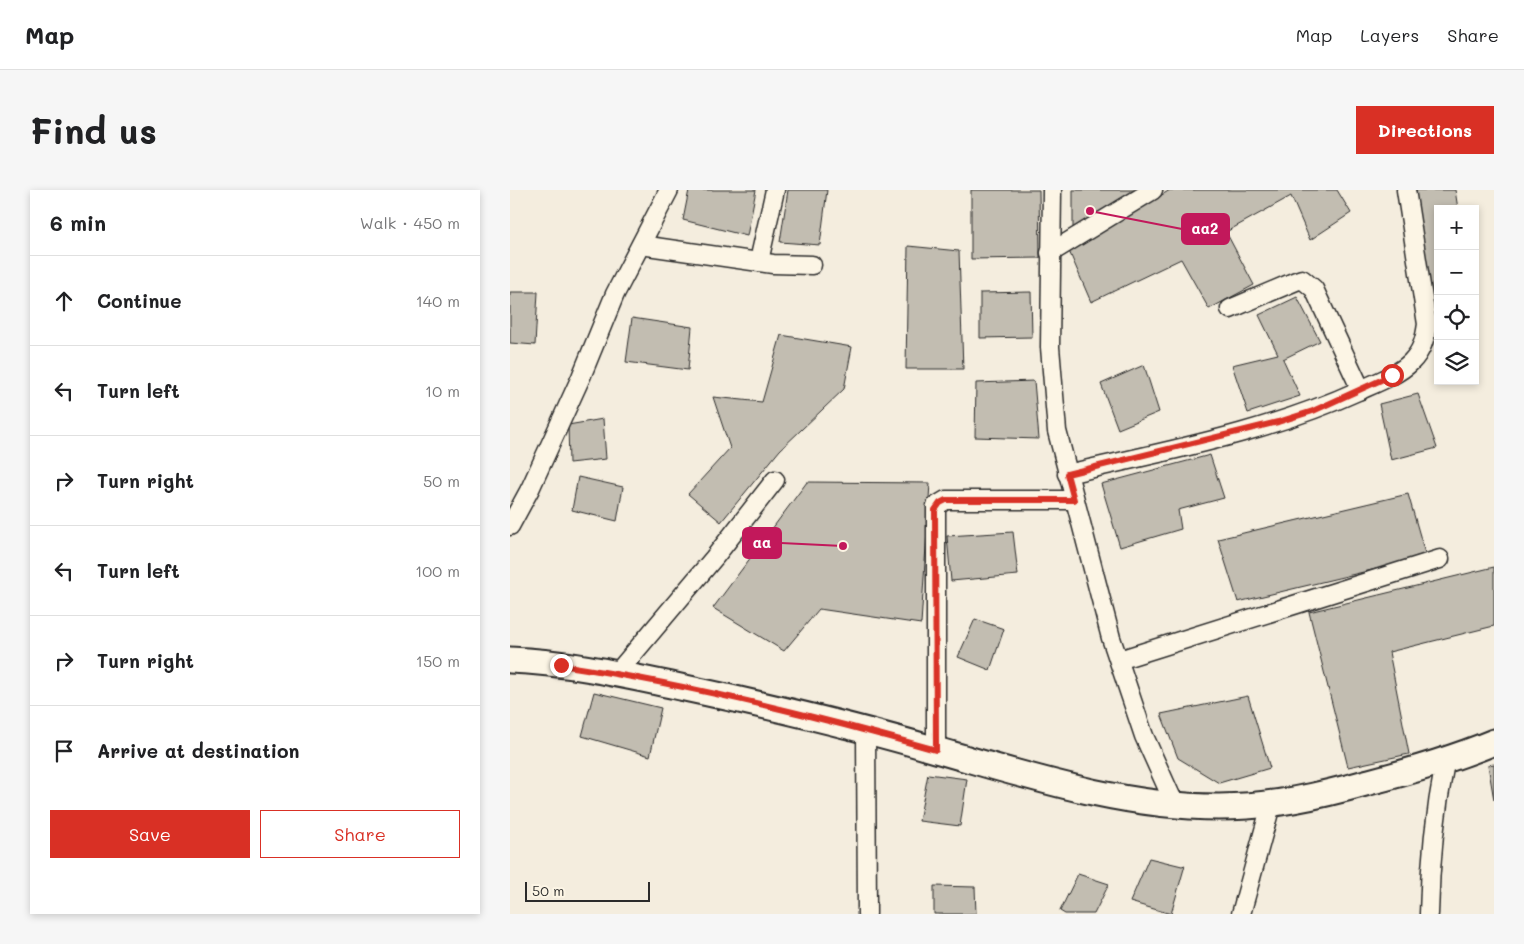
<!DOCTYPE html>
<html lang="en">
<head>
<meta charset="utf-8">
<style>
  :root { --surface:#fff; --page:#f6f6f6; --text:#202124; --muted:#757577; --line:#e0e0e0; --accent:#d93025 }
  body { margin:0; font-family:Mali,sans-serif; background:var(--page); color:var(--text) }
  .controls { position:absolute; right:15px; top:15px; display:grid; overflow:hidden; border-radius:0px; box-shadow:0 2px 8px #0003 }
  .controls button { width:45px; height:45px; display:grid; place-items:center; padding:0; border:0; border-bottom:1px solid var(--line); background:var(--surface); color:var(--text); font:25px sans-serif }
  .scale { position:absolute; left:15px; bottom:12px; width:125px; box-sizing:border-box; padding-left:5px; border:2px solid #2b2b2b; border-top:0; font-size:14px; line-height:18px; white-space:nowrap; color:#2b2b2b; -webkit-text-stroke:4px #fcf5e5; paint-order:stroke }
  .stop { position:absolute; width:15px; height:15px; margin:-11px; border:4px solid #d93025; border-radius:50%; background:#fff }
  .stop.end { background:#d93025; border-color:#fff; box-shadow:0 1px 5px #0008 }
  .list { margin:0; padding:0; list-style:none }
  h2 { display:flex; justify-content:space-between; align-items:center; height:65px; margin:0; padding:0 20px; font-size:21px }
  h2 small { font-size:16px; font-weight:400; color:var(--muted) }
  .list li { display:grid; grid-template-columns:32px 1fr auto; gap:15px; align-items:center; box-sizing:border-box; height:90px; padding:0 20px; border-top:1px solid var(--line) }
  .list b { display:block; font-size:19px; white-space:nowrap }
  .list em { font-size:16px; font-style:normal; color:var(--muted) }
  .actions { display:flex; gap:10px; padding:15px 20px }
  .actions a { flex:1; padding:11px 0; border:1px solid var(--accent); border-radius:0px; text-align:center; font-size:18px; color:var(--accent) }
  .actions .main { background:var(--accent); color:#fff }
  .icon { flex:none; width:28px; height:28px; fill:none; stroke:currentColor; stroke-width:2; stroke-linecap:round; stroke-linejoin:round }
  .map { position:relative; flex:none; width:984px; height:724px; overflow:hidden; border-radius:0px }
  header { display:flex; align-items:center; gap:30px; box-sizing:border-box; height:70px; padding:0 25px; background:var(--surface); border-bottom:1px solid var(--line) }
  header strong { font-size:24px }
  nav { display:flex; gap:28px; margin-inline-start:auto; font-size:18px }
  .intro { display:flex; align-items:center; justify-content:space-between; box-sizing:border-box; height:120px; padding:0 30px }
  h1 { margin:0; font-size:35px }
  .button { padding:12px 22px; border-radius:0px; background:var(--accent); color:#fff; font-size:18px; font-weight:700 }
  main { display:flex; gap:30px; padding:0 30px }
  aside { flex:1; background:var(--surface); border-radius:0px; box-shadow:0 2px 8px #0003 }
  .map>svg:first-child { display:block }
  .building { fill:#c2bdb1; stroke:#2b2b2b }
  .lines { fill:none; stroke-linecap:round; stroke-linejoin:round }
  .street-casing { stroke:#2b2b2b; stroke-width:21 }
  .secondary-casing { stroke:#2b2b2b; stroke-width:29 }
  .street { stroke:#fcf5e5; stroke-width:18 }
  .secondary { stroke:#fcf5e5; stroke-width:25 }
  .route { stroke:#d93025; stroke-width:6 }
  .leader { fill:none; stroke:#c2185b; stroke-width:2 }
  .callout-dot { fill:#c2185b; stroke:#fcf5e5; stroke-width:2 }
  .callout { fill:#c2185b; stroke:#c2185b; stroke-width:2 }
  .callout-label { font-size:15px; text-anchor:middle; font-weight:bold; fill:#fff }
</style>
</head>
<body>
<header>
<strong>Map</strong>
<nav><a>Map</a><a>Layers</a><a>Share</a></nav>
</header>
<div class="intro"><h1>Find us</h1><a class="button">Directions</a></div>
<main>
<aside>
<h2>6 min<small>Walk · 450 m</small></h2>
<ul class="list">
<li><svg class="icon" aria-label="ahead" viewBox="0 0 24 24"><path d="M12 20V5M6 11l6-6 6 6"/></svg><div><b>Continue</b></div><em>140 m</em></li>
<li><svg class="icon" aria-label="left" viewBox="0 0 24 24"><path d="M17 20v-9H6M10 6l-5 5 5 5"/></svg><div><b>Turn left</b></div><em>10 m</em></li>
<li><svg class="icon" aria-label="right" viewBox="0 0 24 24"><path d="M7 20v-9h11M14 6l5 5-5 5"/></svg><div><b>Turn right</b></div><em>50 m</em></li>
<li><svg class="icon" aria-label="left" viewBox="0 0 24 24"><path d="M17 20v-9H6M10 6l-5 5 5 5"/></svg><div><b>Turn left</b></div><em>100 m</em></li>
<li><svg class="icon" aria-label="right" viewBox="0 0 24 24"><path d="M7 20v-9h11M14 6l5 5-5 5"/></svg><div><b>Turn right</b></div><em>150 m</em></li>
<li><svg class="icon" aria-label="arrive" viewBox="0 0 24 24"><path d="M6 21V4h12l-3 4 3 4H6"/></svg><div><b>Arrive at destination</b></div></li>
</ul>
<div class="actions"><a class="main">Save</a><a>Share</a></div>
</aside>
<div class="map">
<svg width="984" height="724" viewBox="0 0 984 724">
  <rect width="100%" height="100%" fill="#f4edde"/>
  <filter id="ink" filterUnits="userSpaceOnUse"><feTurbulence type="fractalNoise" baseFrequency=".02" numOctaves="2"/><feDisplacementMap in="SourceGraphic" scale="10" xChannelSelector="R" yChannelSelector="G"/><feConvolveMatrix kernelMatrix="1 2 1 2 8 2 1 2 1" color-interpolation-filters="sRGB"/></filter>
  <g filter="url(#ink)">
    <g class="building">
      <polygon points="179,0 246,0 237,46 173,30"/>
      <polygon points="278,0 317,0 310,55 270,52"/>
      <polygon points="461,0 529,0 530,68 461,69"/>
      <polygon points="563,0 631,0 563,42"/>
      <polygon points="660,0 827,0 841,23 800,50 781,6 716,42 744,95 699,119 671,69 581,112 559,61"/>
      <polygon points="903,0 945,0 948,19 928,19 928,140 923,141"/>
      <polygon points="398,56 449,61 453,179 396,179"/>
      <polygon points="0,102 28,102 25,155 0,153"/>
      <polygon points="521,102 522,147 470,148 470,103"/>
      <polygon points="787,107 810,151 773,169 790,206 738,223 722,175 768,164 749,125"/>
      <polygon points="122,128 182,137 178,180 116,172"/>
      <polygon points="271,145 342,157 334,199 270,260 211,332 178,304 220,258 203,207 252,212"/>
      <polygon points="634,175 649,222 608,239 591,194"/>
      <polygon points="524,191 529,249 465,247 466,193"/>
      <polygon points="908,204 927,258 881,270 869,214"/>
      <polygon points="93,229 96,269 59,273 58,235"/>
      <polygon points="700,265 714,308 668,320 671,339 610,357 591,294"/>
      <polygon points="68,287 113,297 107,331 62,320"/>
      <polygon points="297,292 420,293 411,434 309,419 274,461 203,418"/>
      <polygon points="898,304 916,367 728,412 708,349"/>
      <polygon points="503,342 508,385 441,391 437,346"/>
      <polygon points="984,377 984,436 879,462 899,564 838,577 799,422"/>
      <polygon points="465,429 494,439 480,480 448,467"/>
      <polygon points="84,502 151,518 140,566 72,546"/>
      <polygon points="738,506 760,578 709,593 668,568 651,524"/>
      <polygon points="984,574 984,610 978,575"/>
      <polygon points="418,584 457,589 450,636 409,631"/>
      <polygon points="639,668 672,676 675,675 661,724 620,712"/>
      <polygon points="568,684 599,694 584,724 555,724 550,721"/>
      <polygon points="424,696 465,697 466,724 424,724"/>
    </g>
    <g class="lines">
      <g class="street-casing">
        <g id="street">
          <polyline points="542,0 540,157 547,241 601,448 634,546 665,615"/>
          <polyline points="131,55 263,74 302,75"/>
          <polyline points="540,63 643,0"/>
          <polyline points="249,71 265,0"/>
          <polyline points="720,119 786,91 792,89 804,99 851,200"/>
          <path d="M 557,284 C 655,261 756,243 848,201 C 866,193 888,185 901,172 C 912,161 915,149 917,134 L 896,0"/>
          <polyline points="0,336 20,299 71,187 105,104 159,0"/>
          <polyline points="609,470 930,369"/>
          <polyline points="107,483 204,368 265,290"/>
          <polyline points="356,540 357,724"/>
          <polyline points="426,559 426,316 436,310 564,310"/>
          <polyline points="731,724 761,615"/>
          <path d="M 919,724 C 920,672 925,623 935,572"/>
        </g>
      </g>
      <g class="secondary-casing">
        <path id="secondary" d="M 0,470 C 59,472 118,486 175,498 C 259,516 344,536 426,560 C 518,586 612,617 709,617 C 761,617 809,606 859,592 C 902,581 943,569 984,552"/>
      </g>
      <use href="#street" class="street"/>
      <use href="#secondary" class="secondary"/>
    </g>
  </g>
  <g class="lines" filter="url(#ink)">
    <path class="route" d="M 51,475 C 177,494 303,525 426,560 L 425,320 L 430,313 L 436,310 L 564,310 L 557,284 L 768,232 L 803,221 L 882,185"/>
  </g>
  <path class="leader" d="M580 21L672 39M333 356L271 353"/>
  <g class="callout-dot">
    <circle cx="580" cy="21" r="5"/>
    <circle cx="333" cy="356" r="5"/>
  </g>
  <g class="callout">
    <rect x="672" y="24" width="47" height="30" rx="5"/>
    <rect x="233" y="338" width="38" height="30" rx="5"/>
  </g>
  <g class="callout-label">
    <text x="695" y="44">aa2</text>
    <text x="252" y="358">aa</text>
  </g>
</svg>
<div class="controls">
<button>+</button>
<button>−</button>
<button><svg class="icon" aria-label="locate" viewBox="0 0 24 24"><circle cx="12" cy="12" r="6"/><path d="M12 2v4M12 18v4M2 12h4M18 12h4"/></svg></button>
<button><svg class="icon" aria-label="layers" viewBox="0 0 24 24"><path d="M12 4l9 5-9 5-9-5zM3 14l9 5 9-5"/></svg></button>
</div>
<div class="scale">50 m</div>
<div class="stop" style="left:882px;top:185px"></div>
<div class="stop end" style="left:51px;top:475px"></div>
</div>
</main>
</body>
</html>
